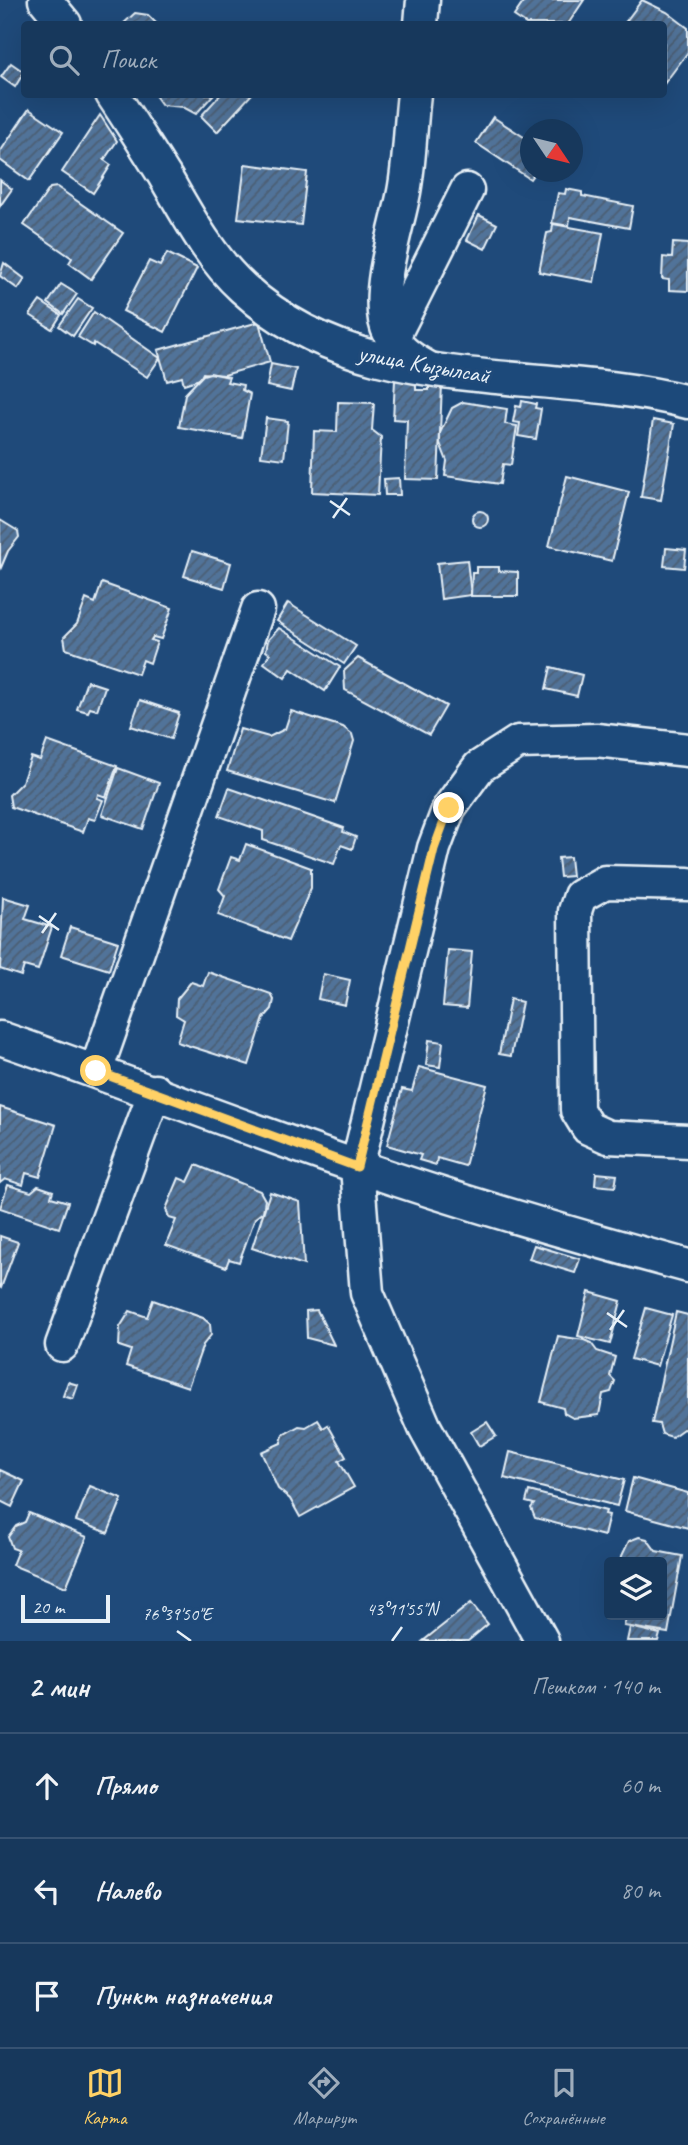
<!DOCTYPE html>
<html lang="ru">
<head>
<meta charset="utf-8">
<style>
  :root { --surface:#17385c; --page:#203f62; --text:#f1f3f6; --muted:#9eacbb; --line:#365272; --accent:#ffd166 }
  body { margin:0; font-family:Caveat,sans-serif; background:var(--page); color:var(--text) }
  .controls { position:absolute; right:21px; bottom:21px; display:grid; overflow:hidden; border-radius:7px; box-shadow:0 7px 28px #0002 }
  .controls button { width:63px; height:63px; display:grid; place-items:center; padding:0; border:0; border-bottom:2px solid var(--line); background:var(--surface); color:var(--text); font:35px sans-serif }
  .compass { position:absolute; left:520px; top:119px; width:63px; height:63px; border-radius:50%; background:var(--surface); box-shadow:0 7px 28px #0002; rotate:125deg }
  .scale { position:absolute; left:21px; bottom:18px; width:89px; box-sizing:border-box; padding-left:7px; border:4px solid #e8f1f8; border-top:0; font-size:19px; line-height:24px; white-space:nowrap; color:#e8f1f8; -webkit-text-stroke:5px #1f4a7a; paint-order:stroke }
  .stop { position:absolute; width:21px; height:21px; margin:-16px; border:5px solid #ffd166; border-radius:50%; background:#fff }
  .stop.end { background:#ffd166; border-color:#fff; box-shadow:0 2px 7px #0008 }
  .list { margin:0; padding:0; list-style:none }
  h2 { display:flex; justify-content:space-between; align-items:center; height:91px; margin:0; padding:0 28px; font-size:30px }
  h2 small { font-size:23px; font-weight:400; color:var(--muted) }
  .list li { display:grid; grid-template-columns:46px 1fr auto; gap:21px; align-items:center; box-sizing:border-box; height:105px; padding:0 28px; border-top:2px solid var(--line) }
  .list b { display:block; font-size:26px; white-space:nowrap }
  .list em { font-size:23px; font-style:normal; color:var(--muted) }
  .icon { flex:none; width:38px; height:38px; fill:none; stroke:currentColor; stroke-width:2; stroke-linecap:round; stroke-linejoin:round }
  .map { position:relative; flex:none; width:688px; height:1641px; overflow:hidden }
  .search { position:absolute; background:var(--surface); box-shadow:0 7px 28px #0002; left:21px; right:21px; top:21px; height:77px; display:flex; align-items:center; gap:18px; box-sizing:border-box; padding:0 24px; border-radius:7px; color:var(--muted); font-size:26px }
  .sheet { height:406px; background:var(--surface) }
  nav { display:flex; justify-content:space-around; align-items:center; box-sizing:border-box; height:98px; border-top:2px solid var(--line); background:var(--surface); font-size:19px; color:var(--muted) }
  nav a { display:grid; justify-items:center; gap:4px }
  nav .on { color:var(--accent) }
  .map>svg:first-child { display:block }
  .building { fill:url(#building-hatch); stroke:#e8f1f8; stroke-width:2 }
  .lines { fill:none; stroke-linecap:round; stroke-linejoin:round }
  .minor-casing { stroke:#e8f1f8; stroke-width:37 }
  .minor { stroke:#1f4a7a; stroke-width:32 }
  .route { stroke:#ffd166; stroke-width:9 }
  .ticks { fill:none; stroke:#e8f1f8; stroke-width:2.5 }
  .labels { text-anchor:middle; stroke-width:7; stroke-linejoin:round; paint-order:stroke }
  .street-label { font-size:24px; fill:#e8f1f8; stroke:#1f4a7a }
  .ticks-label { font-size:18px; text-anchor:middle; fill:#e8f1f8; stroke:#1f4a7a; stroke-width:7; stroke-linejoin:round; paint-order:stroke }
</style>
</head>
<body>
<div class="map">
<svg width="688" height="1641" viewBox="0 0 688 1641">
  <defs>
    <pattern id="building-hatch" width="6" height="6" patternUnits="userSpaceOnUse" patternTransform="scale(1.75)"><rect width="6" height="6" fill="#517399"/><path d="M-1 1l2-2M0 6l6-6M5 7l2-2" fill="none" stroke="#4c5e72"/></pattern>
  </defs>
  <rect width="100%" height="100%" fill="#1f4a7a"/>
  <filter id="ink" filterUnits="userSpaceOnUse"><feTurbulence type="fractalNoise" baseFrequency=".0143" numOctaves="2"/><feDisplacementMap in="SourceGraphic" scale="14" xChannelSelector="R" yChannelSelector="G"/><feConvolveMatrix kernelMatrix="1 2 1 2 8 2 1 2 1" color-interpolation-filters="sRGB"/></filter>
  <g filter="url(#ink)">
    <g class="building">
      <polygon points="525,0 584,0 568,24 526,24 514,16"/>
      <polygon points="642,0 667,12 688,28 688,52 664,84 664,24 624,24"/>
      <polygon points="135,13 148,15 157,24 123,24"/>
      <polygon points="11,63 24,72 15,87 1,77"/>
      <polygon points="154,94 214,94 196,114 183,107 162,105"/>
      <polygon points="221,94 252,94 217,132 201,116"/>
      <polygon points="29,109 63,132 29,181 0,160 0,152"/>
      <polygon points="100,115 117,141 104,160 111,165 93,193 62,172"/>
      <polygon points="493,117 530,141 530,172 535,172 530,179 476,143"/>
      <polygon points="245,164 307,172 301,225 238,218"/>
      <polygon points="0,180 12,189 0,206"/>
      <polygon points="57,187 123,233 91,279 69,263 72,258 24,225 50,188"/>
      <polygon points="566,189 582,192 582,196 633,206 629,228 570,217 569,226 552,223 558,193 565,194"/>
      <polygon points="479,215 497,224 485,249 467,240"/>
      <polygon points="553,224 603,233 594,282 539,272 547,233 552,232"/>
      <polygon points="673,243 688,244 688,291 669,290 669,280 662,279 663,257 672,258"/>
      <polygon points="167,253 197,268 165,332 123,311 149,261 160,266"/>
      <polygon points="4,263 25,279 18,289 0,276"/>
      <polygon points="61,284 77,294 63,314 48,303"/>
      <polygon points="78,299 92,308 73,336 59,326"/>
      <polygon points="40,301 61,315 52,329 30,315"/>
      <polygon points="94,312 160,358 147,377 94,343 93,346 78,337"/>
      <polygon points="259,322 270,362 224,375 203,373 200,379 184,384 182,377 167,381 158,350"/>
      <polygon points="271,364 296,369 291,391 267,386"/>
      <polygon points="210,373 229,377 227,382 243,385 242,390 250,394 242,438 179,427 185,394 203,375"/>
      <polygon points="395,380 416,381 416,390 429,390 429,384 442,384 438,480 405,479 407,420 393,419"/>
      <polygon points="522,401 536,404 535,408 541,409 536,439 518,436 520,423 513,422 516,406 521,407"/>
      <polygon points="338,402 374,403 372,430 381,437 378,495 312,492 314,431 337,432"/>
      <polygon points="463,402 507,409 505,424 517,426 511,465 503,464 500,484 445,476 447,461 440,443 440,433 452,408"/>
      <polygon points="266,418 288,421 284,459 261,456"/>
      <polygon points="653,420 674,424 661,500 641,497"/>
      <polygon points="567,476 629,492 612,561 549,546"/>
      <polygon points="399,478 400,495 385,495 384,479"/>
      <circle cx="480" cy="519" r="8"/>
      <polygon points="0,520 18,531 19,537 8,551 0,570"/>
      <polygon points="666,548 686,550 684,568 664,566"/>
      <polygon points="192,551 231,563 224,588 184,576"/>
      <polygon points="467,560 471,595 441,599 437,563"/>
      <polygon points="476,567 499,567 499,571 518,572 518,596 471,596 472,573 476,573"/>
      <polygon points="102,583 172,608 161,639 153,637 151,640 157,642 150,663 143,660 138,674 66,649 64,637 77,624 86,599 95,603"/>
      <polygon points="288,603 356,646 344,664 277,621"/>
      <polygon points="279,628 340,667 325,691 291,669 285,678 264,663 270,654 266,651 268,640"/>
      <polygon points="358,658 446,706 429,735 345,690 344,671"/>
      <polygon points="551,667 582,675 577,696 546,689"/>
      <polygon points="87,681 105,687 97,710 90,708 88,712 77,709"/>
      <polygon points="140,700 179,713 171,739 131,726"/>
      <polygon points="291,711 343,727 352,734 354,741 335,803 227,771 240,729 269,737 285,729"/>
      <polygon points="47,741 117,766 106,797 98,794 97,798 103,800 95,820 88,818 83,832 11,807 9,795 22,782 31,757 40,760"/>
      <polygon points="118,768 159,783 143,829 102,815"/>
      <polygon points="229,788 344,828 343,832 356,837 352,849 341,845 334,864 263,840 263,831 219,816"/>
      <polygon points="246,844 311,868 311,888 288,941 218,915 225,896 219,889 231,857 240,860"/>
      <polygon points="570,857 572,876 560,877 558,858"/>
      <polygon points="3,897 30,905 25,919 52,927 38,970 24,966 21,976 0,969"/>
      <polygon points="70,927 118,942 109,970 61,955"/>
      <polygon points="448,950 472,952 467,1008 443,1006"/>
      <polygon points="208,972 271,994 274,1000 272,1009 264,1018 249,1065 177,1042 184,1020 176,1015 177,999 191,982 203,986"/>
      <polygon points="323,974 350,980 345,1005 318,999"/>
      <polygon points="510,999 522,1002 511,1056 499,1054"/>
      <polygon points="429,1040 443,1042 440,1067 426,1065"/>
      <polygon points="419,1067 487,1085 465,1166 437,1158 436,1165 419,1160 421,1155 387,1145 402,1089 412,1091"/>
      <polygon points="0,1107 56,1125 40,1177 26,1173 23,1185 5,1179 0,1183"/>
      <polygon points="196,1165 260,1191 265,1200 263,1212 255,1218 239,1262 229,1259 226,1267 166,1245 176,1220 169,1218 166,1209 179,1178 188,1182"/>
      <polygon points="596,1173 617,1175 615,1187 595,1185"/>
      <polygon points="8,1185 31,1192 38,1186 53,1191 51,1197 68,1202 59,1228 0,1208"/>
      <polygon points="270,1192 300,1202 304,1265 252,1248"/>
      <polygon points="0,1236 18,1242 1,1288 0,1287"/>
      <polygon points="534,1245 580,1259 575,1273 529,1259"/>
      <polygon points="589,1292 621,1301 610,1344 578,1336"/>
      <polygon points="153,1300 203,1318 210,1324 211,1335 203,1345 188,1387 126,1366 131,1350 119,1346 120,1327 130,1311 147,1317"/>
      <polygon points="646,1308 672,1315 657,1366 631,1359"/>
      <polygon points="317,1310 334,1345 307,1338 306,1311"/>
      <polygon points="676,1312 688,1315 688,1430 683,1429 672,1437 662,1434 659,1424 652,1423"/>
      <polygon points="558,1336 584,1340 591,1343 597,1351 615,1357 610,1376 615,1381 611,1392 603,1394 599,1415 573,1418 564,1413 563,1408 541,1402"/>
      <polygon points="68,1382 78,1385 73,1399 63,1396"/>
      <polygon points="318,1420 323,1428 328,1425 346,1457 339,1461 354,1487 300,1517 290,1499 278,1489 261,1452 281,1443 283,1435 299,1426 306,1427"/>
      <polygon points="487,1422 496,1436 479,1446 471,1432"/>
      <polygon points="510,1452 624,1480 617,1506 504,1478"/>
      <polygon points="0,1470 24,1481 12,1507 0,1501"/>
      <polygon points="633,1478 688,1493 688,1528 625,1511"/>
      <polygon points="90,1486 122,1499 108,1533 76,1521"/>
      <polygon points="529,1491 606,1511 605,1514 609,1515 604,1536 535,1518 531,1508 534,1504 526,1502"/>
      <polygon points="29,1513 87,1537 66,1587 12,1565 18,1550 12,1548 8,1537 16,1526 25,1522"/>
      <polygon points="639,1537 647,1539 656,1551 682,1556 668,1633 624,1626 627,1615 662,1615 662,1562 619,1562 629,1541"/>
      <polygon points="471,1603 488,1624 468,1641 423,1641"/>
      <polygon points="630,1627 660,1634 658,1641 627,1641"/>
    </g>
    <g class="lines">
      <g class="minor-casing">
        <g id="minor">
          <polyline points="45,0 65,24"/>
          <polyline points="421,24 423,0"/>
          <path d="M 112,94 C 130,121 147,148 164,175 C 187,214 209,257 243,288 C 364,400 540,364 688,402"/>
          <path d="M 414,94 C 410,127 410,160 404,192 C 397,229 378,282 385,320 C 390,344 406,356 426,367"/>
          <polyline points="392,339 467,190"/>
          <polyline points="688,884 605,882 580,896 575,911 577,1110 588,1128 608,1137 688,1141"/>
          <path d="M 0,1038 C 120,1079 238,1126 359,1167 C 467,1204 577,1236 688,1266"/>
          <polyline points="96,1071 258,609"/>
          <polyline points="62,1345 155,1091"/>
          <polyline points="542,1641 425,1428 367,1293 357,1167 434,848 449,808 479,767 518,742 596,740 688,750"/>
        </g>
      </g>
      <use href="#minor" class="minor"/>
    </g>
  </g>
  <g class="lines" filter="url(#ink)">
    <polyline class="route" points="96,1071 357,1167 434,849 449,808"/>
  </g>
  <path class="ticks" d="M 330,501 L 350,515M 333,518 L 347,498M 39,916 L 59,930M 42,933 L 56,913M 607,1313 L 627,1327M 610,1330 L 624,1310M 177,1631 L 191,1641M 392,1641 L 402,1627"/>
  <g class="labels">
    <g class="street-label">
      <text transform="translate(424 364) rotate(10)" y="8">улица Кызылсай</text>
    </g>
  </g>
  <g class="ticks-label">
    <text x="402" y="1615">43°11'55"N</text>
    <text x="177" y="1620">76°39'50"E</text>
  </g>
</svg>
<div class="controls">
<button><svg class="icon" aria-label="layers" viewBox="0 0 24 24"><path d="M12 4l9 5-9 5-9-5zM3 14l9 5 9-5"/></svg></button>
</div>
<svg class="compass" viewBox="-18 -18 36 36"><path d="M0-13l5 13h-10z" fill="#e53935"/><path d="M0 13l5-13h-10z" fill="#9eacbb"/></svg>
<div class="scale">20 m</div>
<div class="stop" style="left:96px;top:1071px"></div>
<div class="stop end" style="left:449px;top:808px"></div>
<div class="search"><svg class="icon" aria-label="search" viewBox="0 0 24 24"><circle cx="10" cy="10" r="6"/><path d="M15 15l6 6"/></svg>Поиск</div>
</div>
<section class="sheet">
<h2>2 мин<small>Пешком · 140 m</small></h2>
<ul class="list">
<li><svg class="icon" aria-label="ahead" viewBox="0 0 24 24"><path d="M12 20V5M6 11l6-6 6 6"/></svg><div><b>Прямо</b></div><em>60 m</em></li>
<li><svg class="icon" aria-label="left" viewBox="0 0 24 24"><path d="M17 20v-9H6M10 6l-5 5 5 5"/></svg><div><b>Налево</b></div><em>80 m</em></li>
<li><svg class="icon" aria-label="arrive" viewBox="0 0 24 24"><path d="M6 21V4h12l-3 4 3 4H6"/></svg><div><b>Пункт назначения</b></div></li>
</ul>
</section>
<nav>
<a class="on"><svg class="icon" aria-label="map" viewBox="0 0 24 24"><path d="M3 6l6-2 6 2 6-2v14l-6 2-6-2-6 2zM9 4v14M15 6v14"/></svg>Карта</a>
<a><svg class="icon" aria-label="directions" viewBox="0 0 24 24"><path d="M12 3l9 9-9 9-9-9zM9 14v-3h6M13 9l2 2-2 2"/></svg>Маршрут</a>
<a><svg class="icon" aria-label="saved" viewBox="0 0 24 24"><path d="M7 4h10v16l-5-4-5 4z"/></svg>Сохранённые</a>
</nav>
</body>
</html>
